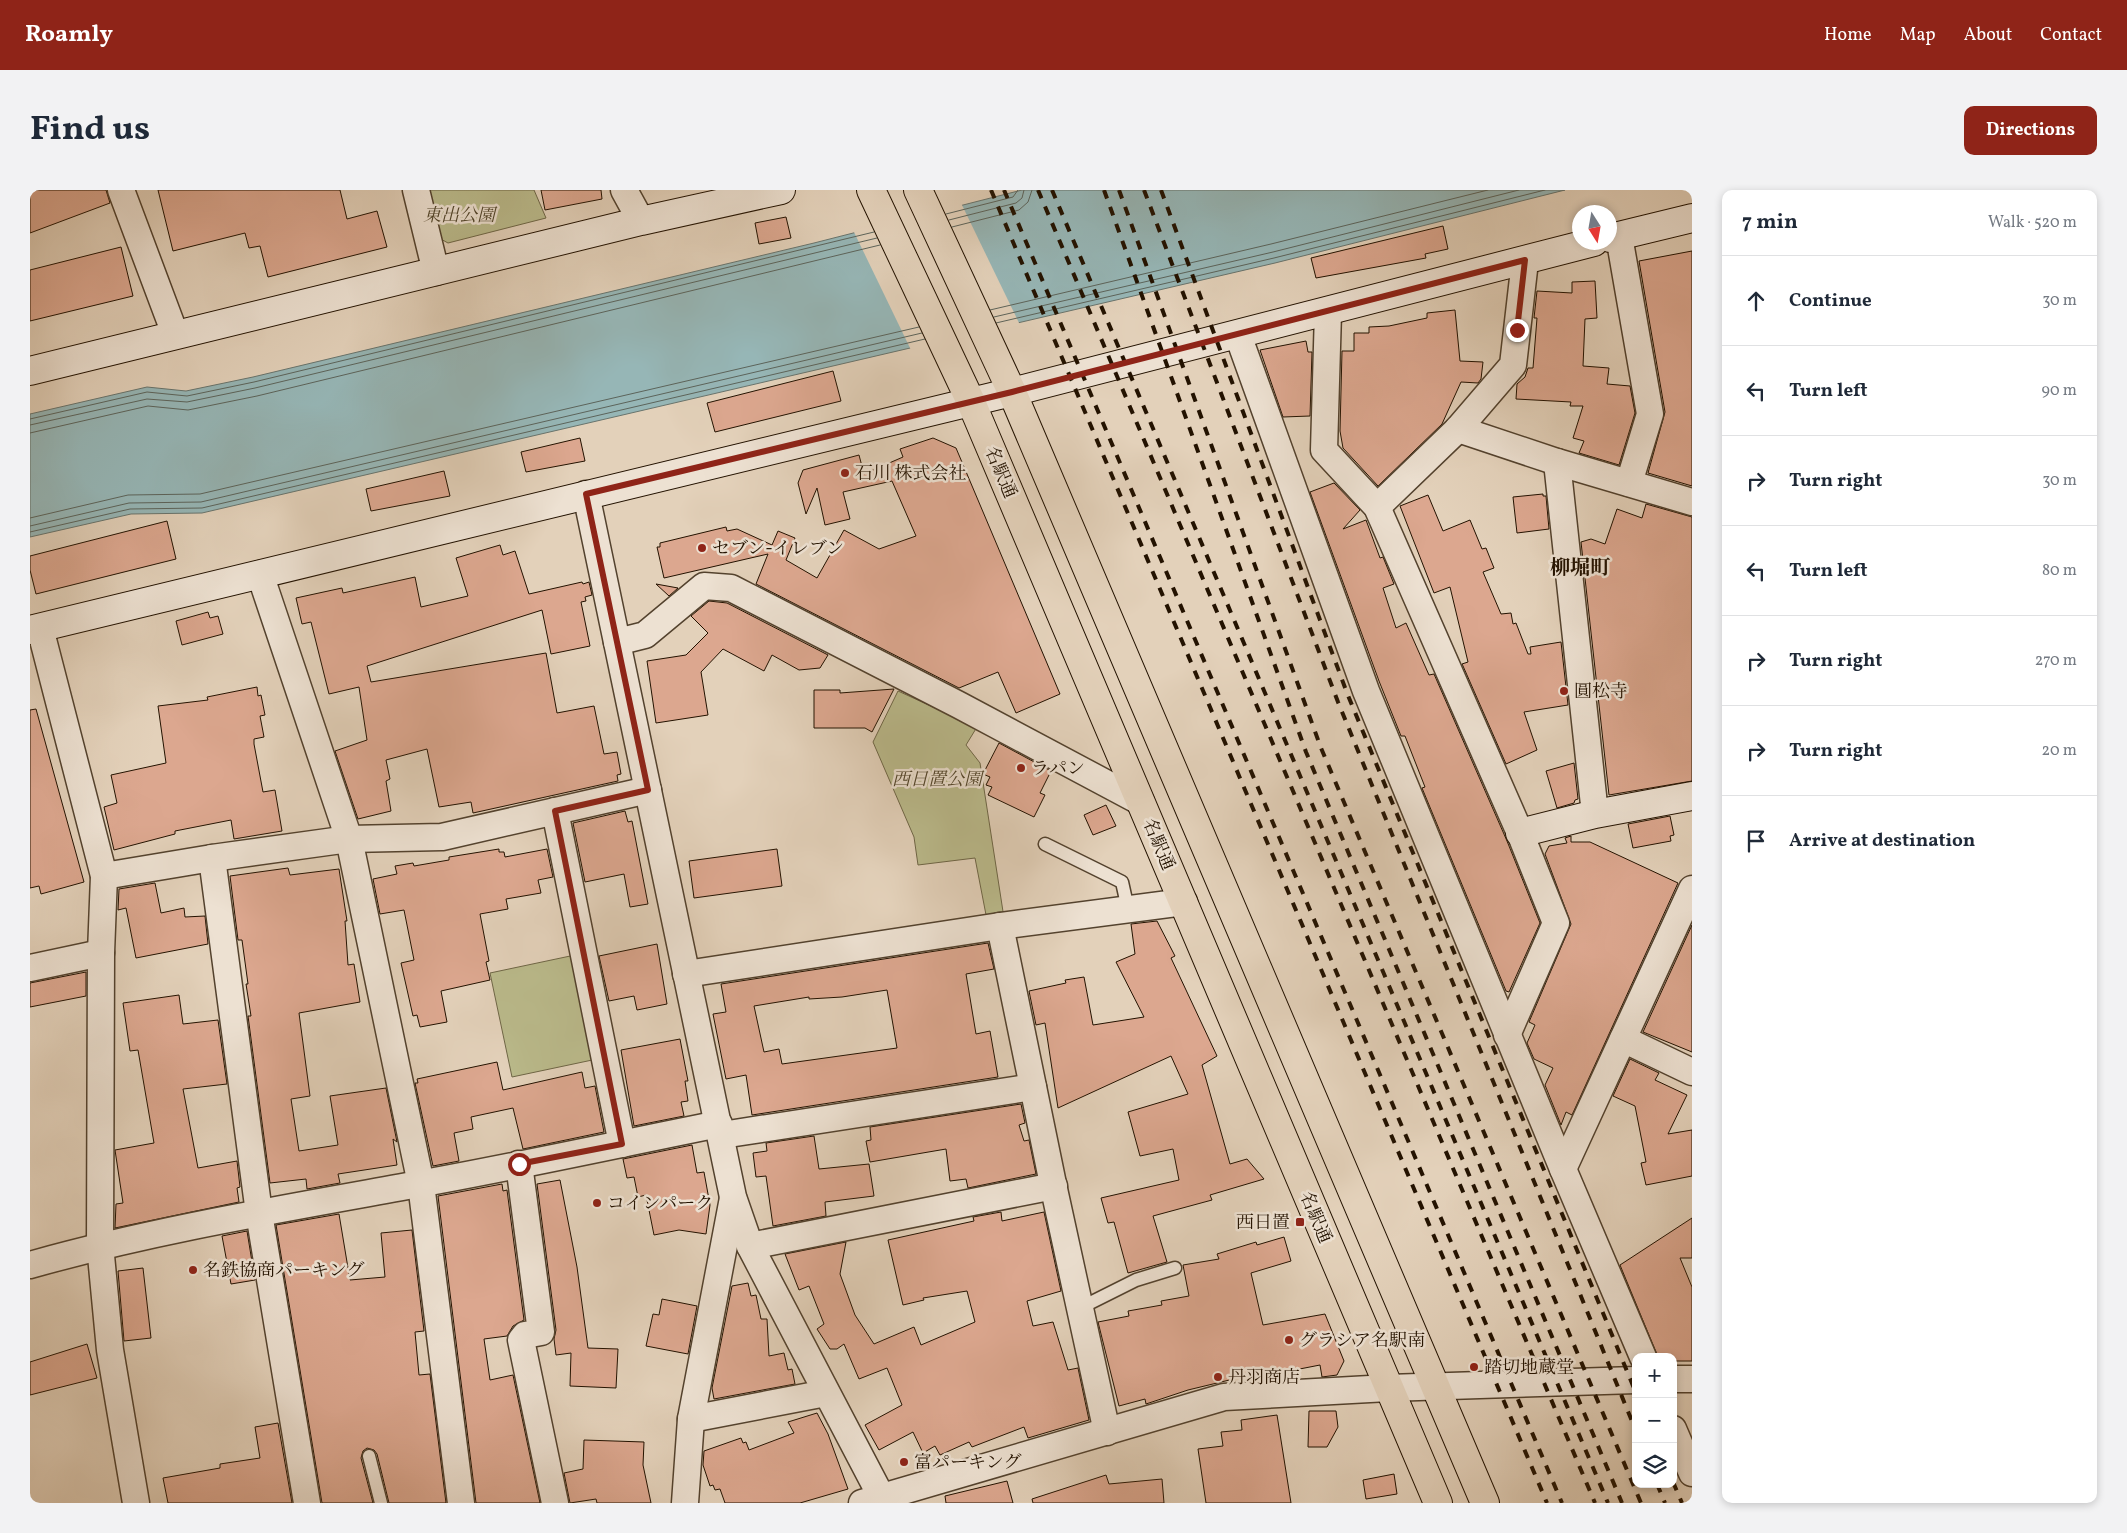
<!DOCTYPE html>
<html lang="en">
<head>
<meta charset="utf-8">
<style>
  :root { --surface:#fff; --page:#f2f2f3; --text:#1f2937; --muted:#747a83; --line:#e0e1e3; --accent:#8f2418 }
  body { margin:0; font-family:Vollkorn,"Noto Serif JP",serif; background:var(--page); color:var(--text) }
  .controls { position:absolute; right:15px; bottom:15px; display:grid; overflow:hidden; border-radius:10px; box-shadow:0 2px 8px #0003 }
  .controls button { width:45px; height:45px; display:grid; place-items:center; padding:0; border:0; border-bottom:1px solid var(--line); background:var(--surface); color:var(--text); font:25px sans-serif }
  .compass { position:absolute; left:1542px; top:15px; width:45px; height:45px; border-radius:50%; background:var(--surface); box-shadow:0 2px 8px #0003; rotate:169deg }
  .stop { position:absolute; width:15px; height:15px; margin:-11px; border:4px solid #8f2418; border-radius:50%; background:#fff }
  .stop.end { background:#8f2418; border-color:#fff; box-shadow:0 1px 5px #0008 }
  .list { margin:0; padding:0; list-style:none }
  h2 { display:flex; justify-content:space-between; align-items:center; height:65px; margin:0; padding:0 20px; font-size:21px }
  h2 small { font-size:16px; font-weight:400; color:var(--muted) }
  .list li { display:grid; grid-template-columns:32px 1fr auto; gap:15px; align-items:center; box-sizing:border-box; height:90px; padding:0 20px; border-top:1px solid var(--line) }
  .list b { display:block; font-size:19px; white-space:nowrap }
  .list em { font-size:16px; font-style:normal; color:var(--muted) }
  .icon { flex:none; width:28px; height:28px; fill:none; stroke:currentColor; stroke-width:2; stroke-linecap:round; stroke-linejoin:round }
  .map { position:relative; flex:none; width:1662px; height:1313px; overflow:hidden; border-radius:10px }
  header { display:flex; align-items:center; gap:30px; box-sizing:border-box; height:70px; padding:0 25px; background:var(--accent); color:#fff }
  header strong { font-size:24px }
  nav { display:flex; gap:28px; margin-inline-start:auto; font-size:18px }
  .intro { display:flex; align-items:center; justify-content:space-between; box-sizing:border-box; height:120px; padding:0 30px }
  h1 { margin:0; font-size:35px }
  .button { padding:12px 22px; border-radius:10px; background:var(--accent); color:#fff; font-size:18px; font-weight:700 }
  main { display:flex; gap:30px; padding:0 30px }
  aside { flex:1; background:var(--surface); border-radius:10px; box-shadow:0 2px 8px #0003 }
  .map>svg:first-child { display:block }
  .green { fill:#baba8b; stroke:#6e6646 }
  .water { fill:#96b6b6; stroke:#68746d }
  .pier { fill:#e3d1ba }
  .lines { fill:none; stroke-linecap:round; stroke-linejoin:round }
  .shore { stroke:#5c645b; stroke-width:1 }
  .building { fill:#dca78f; stroke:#231200; fill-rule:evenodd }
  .lane-casing { stroke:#53422e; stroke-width:15 }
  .street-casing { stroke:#53422e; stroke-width:29 }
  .secondary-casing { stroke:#231200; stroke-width:30 }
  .primary-casing { stroke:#231200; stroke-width:30 }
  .lane { stroke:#ede1d2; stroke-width:12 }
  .street { stroke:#ede1d2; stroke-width:26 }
  .secondary { stroke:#ede1d2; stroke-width:28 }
  .primary { stroke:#e3d1ba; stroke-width:28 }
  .rail { stroke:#231200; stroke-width:4; stroke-dasharray:9 9; stroke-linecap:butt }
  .route { stroke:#8f2418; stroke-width:6 }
  .poi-dot { fill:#8f2418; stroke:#ede1d2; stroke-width:2 }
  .labels { text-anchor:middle; stroke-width:5; stroke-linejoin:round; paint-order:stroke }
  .park-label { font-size:18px; font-style:italic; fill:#50442a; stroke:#ede1d2 }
  .street-label { font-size:18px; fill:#231200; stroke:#ede1d2 }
  .poi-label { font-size:18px; fill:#231200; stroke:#ede1d2; text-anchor:start }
  .quarter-label { font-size:20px; font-weight:bold; fill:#231200; stroke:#ede1d2 }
</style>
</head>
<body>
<header>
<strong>Roamly</strong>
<nav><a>Home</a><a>Map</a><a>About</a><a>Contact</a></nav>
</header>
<div class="intro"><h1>Find us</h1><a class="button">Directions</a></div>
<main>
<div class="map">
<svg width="1662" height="1313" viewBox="0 0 1662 1313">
  <rect width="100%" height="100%" fill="#e3d1ba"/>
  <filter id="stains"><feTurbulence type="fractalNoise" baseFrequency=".004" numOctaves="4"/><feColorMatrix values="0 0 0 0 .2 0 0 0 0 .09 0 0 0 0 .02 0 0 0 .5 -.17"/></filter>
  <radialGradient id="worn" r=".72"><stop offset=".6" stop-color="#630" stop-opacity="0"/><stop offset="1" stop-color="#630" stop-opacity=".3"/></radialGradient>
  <g class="green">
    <polygon points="398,0 504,0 516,28 418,53 409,48"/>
    <polygon points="868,501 947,537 936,555 950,573 974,728 957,730 945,668 888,675 884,647 843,552"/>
    <polygon points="545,765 567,869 482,887 460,783"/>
  </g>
  <polygon class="water" points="992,0 1535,0 1245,73 172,323 101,324 0,347 0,224 117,197 156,201 223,187 784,53"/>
  <polygon class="pier" points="931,13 990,135 881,160 823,40"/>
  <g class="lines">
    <g class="shore">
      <polyline points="916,24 983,7 988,0"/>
      <polyline points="919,30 986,13 992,8 994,0"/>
      <polyline points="922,37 989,20 998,12 1002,0"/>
      <polyline points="960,120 1241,54 1458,0"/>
      <polyline points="964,127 1243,62 1489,0"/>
      <polyline points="966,133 1244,68 1515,0"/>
      <polyline points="0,229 117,202 157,206 224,192 844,42"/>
      <polyline points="0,235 117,209 157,212 225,198 847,48"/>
      <polyline points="0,243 118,216 158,220 227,206 850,55"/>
      <polyline points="0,328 98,305 170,304 889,137"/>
      <polyline points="0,336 99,313 171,312 892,143"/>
      <polyline points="0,342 100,319 172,318 895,149"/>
    </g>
  </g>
  <g class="building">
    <polygon points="0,0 76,0 80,13 0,43"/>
    <polygon points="128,0 310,0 317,29 347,21 357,57 238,87 230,56 219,58 215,43 143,61"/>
    <polygon points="511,0 571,0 572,9 515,20"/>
    <polygon points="756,27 761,48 729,54 725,33"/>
    <polygon points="1413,36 1418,59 1395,64 1396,68 1286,88 1281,68"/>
    <polygon points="91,57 103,106 0,131 0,80"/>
    <polygon points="1662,61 1662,296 1618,283 1635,222 1609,71"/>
    <polygon points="1565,91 1567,128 1555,129 1553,176 1579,178 1577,194 1600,196 1605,223 1589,275 1549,263 1554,251 1543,248 1553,216 1540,216 1541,212 1486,209 1487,194 1495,187 1498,178 1503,178 1507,128 1504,128 1507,101 1542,103 1542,92"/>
    <polygon points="1425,120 1430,171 1453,172 1451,189 1448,193 1431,192 1412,234 1348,296 1313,258 1310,241 1312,161 1324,161 1324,143 1339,143 1339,137 1359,136 1397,128 1397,123"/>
    <polygon points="1276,151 1278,162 1282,162 1280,226 1253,227 1230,160"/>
    <polygon points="803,181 811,211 685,242 677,213"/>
    <polygon points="550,248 555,271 496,282 491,262"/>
    <polygon points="903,248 926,258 1030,504 986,523 968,482 929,498 726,394 738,364 634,388 627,357 630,357 630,353 696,337 697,341 707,339 742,355 748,341 765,348 756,370 787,388 814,340 849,359 886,346 862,291 813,302 820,329 795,335 787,298 776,324 768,293 773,280 829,265 834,284 873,267 870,259"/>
    <polygon points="414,281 420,306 341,321 336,299"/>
    <polygon points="1304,293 1330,320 1313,339 1336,330 1350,368 1353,367 1364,394 1353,398 1366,438 1376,433 1399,485 1404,484 1477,651 1510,733 1479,802 1476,801 1392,598 1395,597 1375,546 1371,546 1349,491 1280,302"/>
    <polygon points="1513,304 1513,306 1516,306 1519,339 1487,343 1483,307"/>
    <polygon points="1398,305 1413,341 1440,330 1452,359 1456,358 1464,378 1453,382 1471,424 1481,423 1483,434 1486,433 1498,464 1501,464 1500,457 1531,452 1538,515 1494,522 1507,560 1476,574 1433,476 1432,474 1438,472 1420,397 1404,403 1370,316"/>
    <polygon points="1616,314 1662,327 1662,591 1579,605 1551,352 1561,349 1575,354 1587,319 1612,328"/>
    <polygon points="137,331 146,369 6,404 0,380 0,366"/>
    <polygon points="470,355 473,365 485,361 499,404 552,392 553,394 559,392 562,405 555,407 556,411 551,412 560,456 521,464 512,420 337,476 341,492 516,463 527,523 564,516 574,564 587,562 591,584 587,585 588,591 443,623 441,612 409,617 397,559 356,570 360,589 356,591 361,621 328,629 305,561 337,550 329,497 299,504 281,432 272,434 266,408 312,398 313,403 385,387 391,417 438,406 426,368"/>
    <polygon points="626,394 648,398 639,406"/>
    <polygon points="679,411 697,413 798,465 790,478 769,480 742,465 734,481 693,459 671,482 678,525 626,533 617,471 656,465 678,443 661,426"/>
    <polygon points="178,422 180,428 188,426 193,444 152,455 146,431"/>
    <polygon points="227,497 228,506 231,505 235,525 230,526 234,547 224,549 224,554 233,602 245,600 252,641 204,649 201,630 145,641 145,644 84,660 74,617 87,613 81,585 136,573 128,516 178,510 177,507"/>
    <polygon points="864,499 842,542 835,538 784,538 784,500 810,500 810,503"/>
    <polygon points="6,519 54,692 11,704 9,696 0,698 0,520"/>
    <polygon points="969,553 1021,581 1010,603 1015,605 1004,627 958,605 962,597 956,595 960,587 953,584"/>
    <polygon points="1544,573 1548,609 1545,610 1544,613 1527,618 1516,581"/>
    <polygon points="1076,615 1086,636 1063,645 1054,625"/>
    <polygon points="595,621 598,632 602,631 618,714 600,717 594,684 555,692 543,633"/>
    <polygon points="1640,626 1644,645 1640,646 1641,651 1603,658 1598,634"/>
    <polygon points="1541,646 1541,652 1560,652 1648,693 1542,925 1536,922 1531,935 1515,895 1523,878 1504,869 1497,853 1505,835 1499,832 1541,734 1515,664 1519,656 1537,653 1535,648"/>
    <polygon points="469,659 469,662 474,662 475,667 517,659 523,687 508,690 511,703 476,709 478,719 450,724 459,771 456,772 460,790 411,801 417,832 390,837 387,825 383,826 371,773 384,770 374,720 350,724 343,689 367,684 365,676 383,673 384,676 419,670 419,667"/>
    <polygon points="747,659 752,696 664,708 659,671"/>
    <polygon points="258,678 260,685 309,679 317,731 315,731 318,775 324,774 330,812 269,823 280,906 261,909 269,961 308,955 300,906 356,898 367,952 363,949 367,975 308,984 310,993 277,999 276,989 240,993 218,826 221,826 216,794 218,794 212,750 208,750 200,686"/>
    <polygon points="125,693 131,723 154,718 155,727 175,726 178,754 106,768 96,718 88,720 89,699"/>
    <polygon points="1127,731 1145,766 1141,768 1187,866 1172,875 1200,974 1217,969 1234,989 1180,1005 1182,1010 1123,1026 1137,1072 1098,1083 1084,1032 1078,1033 1071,1008 1149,990 1143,959 1110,966 1098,922 1158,904 1141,866 1028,918 1015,833 1006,835 999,801 1036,793 1035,790 1054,787 1063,835 1114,827 1086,772 1105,764 1101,734"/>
    <polygon points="1662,735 1662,862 1613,842"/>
    <path d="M 958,753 L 964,779 L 936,784 L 946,844 L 960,841 L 968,887 L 722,925 L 716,885 L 696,889 L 683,824 L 696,822 L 691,794 ZM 857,800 L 867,858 L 752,874 L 749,859 L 734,862 L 724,816 L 779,807 L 779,809 L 812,807 Z"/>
    <polygon points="627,754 637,814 607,820 604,806 579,811 569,766"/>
    <polygon points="56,782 56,806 0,817 0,793"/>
    <polygon points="149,805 153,834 188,830 197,894 153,899 168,978 207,971 210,997 207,998 209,1012 85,1038 86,1014 93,1013 85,960 124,953 108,860 100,861 93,813"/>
    <polygon points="650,849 658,891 655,891 658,911 651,912 654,926 604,936 591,860"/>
    <polygon points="1600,869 1629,883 1625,890 1657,905 1638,944 1662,940 1662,986 1616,995 1611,973 1616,972 1605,916 1583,906"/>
    <polygon points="467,872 473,900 552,882 555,898 565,896 574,942 493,959 483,918 441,927 443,939 424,943 429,971 403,976 385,893 388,893 387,889"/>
    <polygon points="991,914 995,933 989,935 994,951 999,950 1006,984 938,998 936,989 920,991 916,959 840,972 836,951 841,950 840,937"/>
    <polygon points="784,946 789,979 839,974 844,1006 795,1012 796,1026 743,1036 736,986 726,987 723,963 737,961 736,953"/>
    <polygon points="662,955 667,983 674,982 680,1015 676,1044 649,1040 624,1045 616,1005 608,1007 604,987 597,988 593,969"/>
    <polygon points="530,990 547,1077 558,1158 588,1159 586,1198 540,1196 541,1163 526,1165 524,1149 526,1140 507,994"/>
    <polygon points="472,994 473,1001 477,1000 494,1130 483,1136 477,1146 454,1149 460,1190 483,1185 510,1313 446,1313 408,1006"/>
    <polygon points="971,1022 972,1031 1014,1022 1031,1101 997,1111 1003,1136 1023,1132 1038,1180 1048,1178 1059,1230 998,1248 994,1237 942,1257 939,1252 910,1265 905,1256 893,1263 883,1242 849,1260 835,1235 872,1215 857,1178 829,1189 814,1154 807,1159 800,1159 787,1139 794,1134 779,1096 769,1100 755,1064 816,1052 810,1084 825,1125 844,1154 884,1137 891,1155 945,1132 937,1101 893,1108 894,1110 873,1115 858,1050 944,1031 943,1027"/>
    <polygon points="309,1024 320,1090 355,1087 351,1043 382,1040 394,1141 385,1142 389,1185 400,1184 416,1313 359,1313 347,1264 344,1260 337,1258 333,1261 331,1268 343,1313 292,1313 246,1035"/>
    <polygon points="1662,1028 1662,1068 1650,1068 1662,1097 1662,1171 1643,1171 1643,1167 1628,1167 1590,1075"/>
    <polygon points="217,1041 225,1090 201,1094 192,1046"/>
    <polygon points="1254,1047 1261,1071 1221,1083 1233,1135 1295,1124 1314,1171 1307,1185 1292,1187 1290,1175 1239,1185 1240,1189 1217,1191 1216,1186 1158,1200 1116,1214 1115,1209 1089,1216 1068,1132 1099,1126 1098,1121 1132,1115 1131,1111 1159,1106 1153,1075 1189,1069 1187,1064 1226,1052 1227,1055"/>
    <polygon points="113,1078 121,1148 94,1151 88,1081"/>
    <polygon points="718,1093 721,1106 726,1105 731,1129 737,1129 739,1166 754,1163 758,1180 762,1179 765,1194 684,1209 682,1198 702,1096"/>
    <polygon points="632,1109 667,1116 658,1164 616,1156 623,1124 629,1125"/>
    <polygon points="57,1154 67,1188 0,1205 0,1172"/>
    <polygon points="1279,1221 1306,1221 1308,1237 1297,1257 1278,1257"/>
    <polygon points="787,1223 798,1244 818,1299 770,1313 695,1313 690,1299 685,1300 683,1295 680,1296 673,1275 674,1261 711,1248 713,1253 716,1252 719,1260 764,1243 758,1232"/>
    <polygon points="1247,1225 1261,1313 1176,1313 1168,1259 1193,1256 1191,1242 1212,1240 1211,1230"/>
    <polygon points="248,1233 262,1313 138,1313 133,1288 190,1278 190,1274 230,1268 225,1237"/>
    <polygon points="554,1250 614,1252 613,1275 621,1313 567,1313 566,1309 540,1313 534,1283 553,1279"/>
    <polygon points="1364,1284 1367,1304 1336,1309 1333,1290"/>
    <polygon points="1076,1285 1079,1294 1132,1289 1134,1313 1003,1313 1002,1309"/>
    <polygon points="977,1291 983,1313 916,1313 915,1306"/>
  </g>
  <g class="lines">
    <g class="lane-casing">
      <g id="lane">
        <polyline points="1015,654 1092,692 1098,719"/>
        <polyline points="1050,1118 1106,1090 1145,1078"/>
        <polyline points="339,1266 351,1313"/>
      </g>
    </g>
    <g class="street-casing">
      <g id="street">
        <polyline points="91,0 145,144"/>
        <polyline points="386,0 406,82"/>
        <polyline points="594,0 611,31"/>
        <polyline points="1589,46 1620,224 1599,293"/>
        <polyline points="1298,122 1294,260 1347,317 1490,643 1526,733 1477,845"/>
        <polyline points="1208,145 1336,501 1533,979 1613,1167"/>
        <polyline points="1428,239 1527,272 1662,312"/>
        <polyline points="1527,272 1565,624"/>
        <polyline points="556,304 703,1007 720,1056 852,1308"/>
        <polyline points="1347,317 1428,239 1483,175 1495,71"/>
        <polyline points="230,384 319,649 391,994 431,1313"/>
        <polyline points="10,438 74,686 71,763 70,1055 80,1160 106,1313"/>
        <polyline points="587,452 615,445 674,396 701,398 929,515 1111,612"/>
        <polyline points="525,621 592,954"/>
        <polyline points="182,668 229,1023 277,1313"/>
        <polyline points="74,686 182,668 319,649 412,647 618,600"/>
        <polyline points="970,736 1024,999 1077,1242"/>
        <polyline points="0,778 71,763"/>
        <polyline points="656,784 970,736 1154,712"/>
        <polyline points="1593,849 1662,882"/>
        <polyline points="692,945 1003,897"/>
        <polyline points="489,974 511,1142 495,1145 491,1150 525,1313"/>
        <polyline points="1533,979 1662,699"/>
        <polyline points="720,1056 1024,996"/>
        <path d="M 0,1075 C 128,1039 258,1018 389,994 C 489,976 589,954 689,934"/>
        <polyline points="1643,1189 1662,1189"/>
        <polyline points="661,1229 796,1203"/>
        <polyline points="1643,1239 1662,1283"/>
        <polyline points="655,1313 661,1229 703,1008"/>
        <polyline points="832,1313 1194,1207 1358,1198 1606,1190"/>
      </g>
    </g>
    <g class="secondary-casing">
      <g id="secondary">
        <polyline points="1580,48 1662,28"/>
        <polyline points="0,181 611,31 751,0"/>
        <polyline points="0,440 982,202 1564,52"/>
        <polyline points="1490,643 1565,624 1662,606"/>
      </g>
    </g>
    <g class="primary-casing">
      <g id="primary">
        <polyline points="841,0 941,212 1408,1313"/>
        <polyline points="888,0 982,202 1455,1313"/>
      </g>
    </g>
    <use href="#lane" class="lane"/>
    <use href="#street" class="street"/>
    <use href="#secondary" class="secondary"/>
    <use href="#primary" class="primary"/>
    <g class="rail">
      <polyline points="961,0 1517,1313"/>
      <polyline points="974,0 1532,1313"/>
      <polyline points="1008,0 1565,1313"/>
      <polyline points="1022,0 1578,1313"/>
      <polyline points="1074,0 1276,562 1592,1313"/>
      <polyline points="1089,0 1291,558 1611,1313"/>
      <polyline points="1114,0 1308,512 1606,1241"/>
      <polyline points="1131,0 1317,503 1606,1203"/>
      <polyline points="1643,1292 1652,1313"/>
      <polyline points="1627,1294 1635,1313"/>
    </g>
  </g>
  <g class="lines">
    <polyline class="route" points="489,974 592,954 525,621 618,600 556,304 982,202 1495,70 1487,140"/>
  </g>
  <g class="poi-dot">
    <circle cx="815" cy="283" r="5"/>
    <circle cx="672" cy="358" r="5"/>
    <circle cx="1534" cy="501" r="5"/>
    <circle cx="991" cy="578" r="5"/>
    <circle cx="567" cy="1013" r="5"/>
    <rect x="1265" y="1027" width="10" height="10" rx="2.5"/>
    <circle cx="163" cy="1080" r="5"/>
    <circle cx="1259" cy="1150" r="5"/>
    <circle cx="1444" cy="1177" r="5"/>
    <circle cx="1188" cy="1187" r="5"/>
    <circle cx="874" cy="1272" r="5"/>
  </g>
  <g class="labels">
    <g class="park-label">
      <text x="429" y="31">東出公園</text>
      <text x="907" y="595">西日置公園</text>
    </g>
    <g class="street-label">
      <text transform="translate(971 282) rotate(67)" y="6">名駅通</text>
      <text transform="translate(1129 654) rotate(67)" y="6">名駅通</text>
      <text transform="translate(1286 1027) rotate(67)" y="6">名駅通</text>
    </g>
    <g class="poi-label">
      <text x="825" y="289">石川 株式会社</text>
      <text x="682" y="364">セブン-イレブン</text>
      <text x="1544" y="507">圓松寺</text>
      <text x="1001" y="584">ラパン</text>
      <text x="577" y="1019">コインパーク</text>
      <text x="1260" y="1038" text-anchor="end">西日置</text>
      <text x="173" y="1086">名鉄協商パーキング</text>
      <text x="1269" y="1156">グラシア名駅南</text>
      <text x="1454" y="1183">踏切地蔵堂</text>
      <text x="1198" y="1193">丹羽商店</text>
      <text x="884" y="1278">富パーキング</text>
    </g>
    <g class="quarter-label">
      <text x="1550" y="384">柳堀町</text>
    </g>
  </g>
  <rect width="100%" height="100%" filter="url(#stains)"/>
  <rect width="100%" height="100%" fill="url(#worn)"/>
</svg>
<div class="controls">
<button>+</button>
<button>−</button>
<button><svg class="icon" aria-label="layers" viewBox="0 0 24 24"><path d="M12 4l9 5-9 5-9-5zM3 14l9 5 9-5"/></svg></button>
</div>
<svg class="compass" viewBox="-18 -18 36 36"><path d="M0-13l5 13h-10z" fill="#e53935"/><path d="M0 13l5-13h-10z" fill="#747a83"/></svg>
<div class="stop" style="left:489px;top:974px"></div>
<div class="stop end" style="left:1487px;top:140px"></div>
</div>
<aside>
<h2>7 min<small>Walk · 520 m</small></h2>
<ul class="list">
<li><svg class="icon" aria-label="ahead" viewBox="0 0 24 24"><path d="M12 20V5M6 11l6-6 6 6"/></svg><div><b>Continue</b></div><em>30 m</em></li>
<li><svg class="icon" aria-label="left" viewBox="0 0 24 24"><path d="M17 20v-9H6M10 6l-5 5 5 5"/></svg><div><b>Turn left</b></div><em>90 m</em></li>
<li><svg class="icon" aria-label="right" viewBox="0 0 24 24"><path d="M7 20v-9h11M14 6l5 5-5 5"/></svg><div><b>Turn right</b></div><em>30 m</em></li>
<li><svg class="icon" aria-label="left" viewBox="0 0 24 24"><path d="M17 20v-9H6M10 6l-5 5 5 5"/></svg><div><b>Turn left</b></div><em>80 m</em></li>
<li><svg class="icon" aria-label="right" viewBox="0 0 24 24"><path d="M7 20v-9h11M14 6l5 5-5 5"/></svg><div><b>Turn right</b></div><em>270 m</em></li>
<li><svg class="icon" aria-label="right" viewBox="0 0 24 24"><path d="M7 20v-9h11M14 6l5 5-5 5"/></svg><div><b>Turn right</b></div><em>20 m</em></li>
<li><svg class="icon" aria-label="arrive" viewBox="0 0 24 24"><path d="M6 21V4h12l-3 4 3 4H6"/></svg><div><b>Arrive at destination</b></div></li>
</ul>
</aside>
</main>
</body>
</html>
